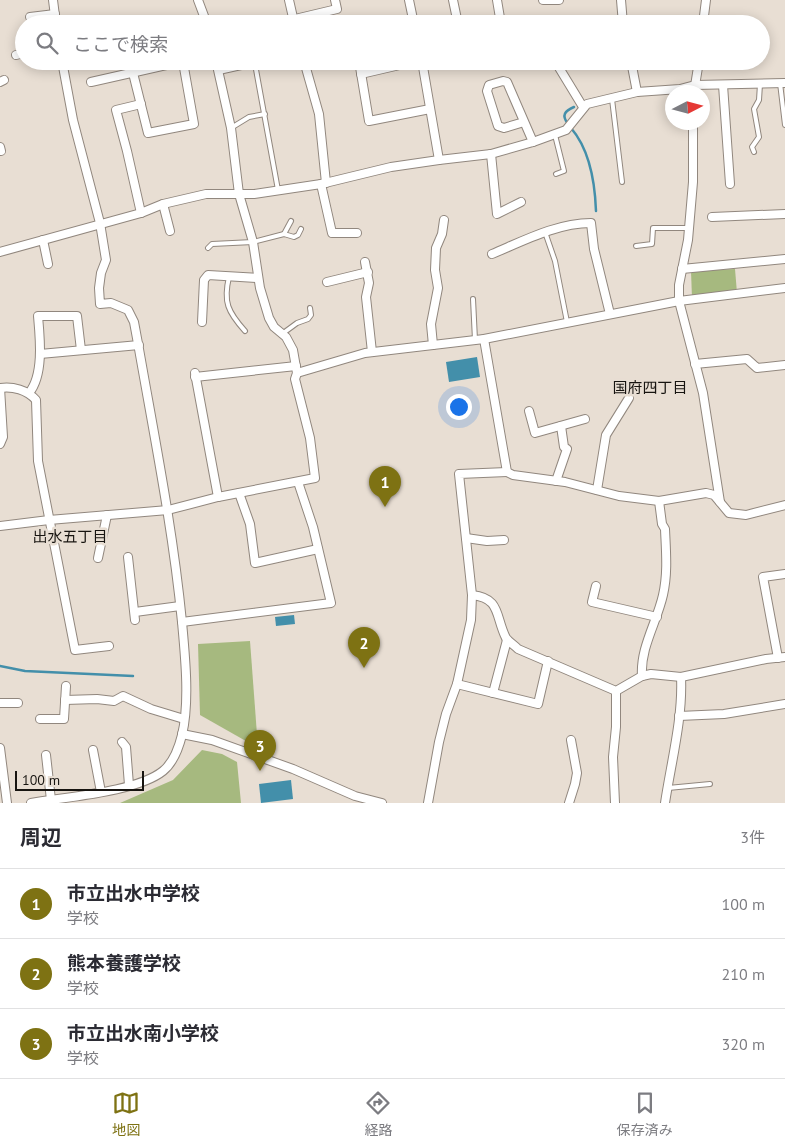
<!DOCTYPE html>
<html lang="ja">
<head>
<meta charset="utf-8">
<style>
  :root { --surface:#fff; --page:#f7f7f7; --text:#2b2b33; --muted:#7c7c81; --line:#e1e1e2; --accent:#7e7213 }
  body { margin:0; font-family:"PT Sans","Noto Sans JP",sans-serif; background:var(--page); color:var(--text) }
  .compass { position:absolute; left:665px; top:85px; width:45px; height:45px; border-radius:50%; background:var(--surface); box-shadow:0 2px 12px #0003; rotate:84deg }
  .scale { position:absolute; left:15px; bottom:12px; width:129px; box-sizing:border-box; padding-left:5px; border:2px solid #171410; border-top:0; font-size:14px; line-height:18px; white-space:nowrap; color:#171410; -webkit-text-stroke:4px #e8ded3; paint-order:stroke }
  .you { position:absolute; left:458px; top:406px; width:18px; height:18px; margin:-12px; border:4px solid #fff; border-radius:50%; background:#1a73e8; box-shadow:0 0 0 8px #1a73e833 }
  .badge { display:grid; place-items:center; width:32px; height:32px; border-radius:50%; background:var(--accent); color:#fff; font-size:16px; font-weight:700 }
  .pin { position:absolute; translate:-50% -41px; filter:drop-shadow(0 1px 2px #0008) }
  .pin::after { content:''; position:absolute; top:26px; width:18px; height:15px; background:inherit; clip-path:polygon(0 0,100% 0,50% 100%) }
  .list { margin:0; padding:0; list-style:none }
  h2 { display:flex; justify-content:space-between; align-items:center; height:65px; margin:0; padding:0 20px; font-size:21px }
  h2 small { font-size:16px; font-weight:400; color:var(--muted) }
  .list li { display:grid; grid-template-columns:32px 1fr auto; gap:15px; align-items:center; box-sizing:border-box; height:70px; padding:0 20px; border-top:1px solid var(--line) }
  .list b { display:block; font-size:19px; white-space:nowrap }
  .list p { margin:0; font-size:16px; white-space:nowrap; color:var(--muted) }
  .list em { font-size:16px; font-style:normal; color:var(--muted) }
  .icon { flex:none; width:28px; height:28px; fill:none; stroke:currentColor; stroke-width:2; stroke-linecap:round; stroke-linejoin:round }
  .map { position:relative; flex:none; width:785px; height:803px; overflow:hidden }
  .search { position:absolute; background:var(--surface); box-shadow:0 2px 12px #0003; left:15px; right:15px; top:15px; height:55px; display:flex; align-items:center; gap:12px; box-sizing:border-box; padding:0 18px; border-radius:28px; color:var(--muted); font-size:19px }
  .sheet { height:275px; background:var(--surface) }
  nav { display:flex; justify-content:space-around; align-items:center; box-sizing:border-box; height:70px; border-top:1px solid var(--line); background:var(--surface); font-size:14px; color:var(--muted) }
  nav a { display:grid; justify-items:center; gap:2px }
  nav .on { color:var(--accent) }
  .map>svg:first-child { display:block }
  .green { fill:#a6b97f }
  .water { fill:#438faa }
  .lines { fill:none; stroke-linecap:round; stroke-linejoin:round }
  .stream { stroke:#438faa; stroke-width:2.5 }
  .lane-casing { stroke:#91877e; stroke-width:6 }
  .street-casing { stroke:#91877e; stroke-width:10 }
  .lane { stroke:#fff; stroke-width:4 }
  .street { stroke:#fff; stroke-width:8 }
  .labels { text-anchor:middle; stroke-width:5; stroke-linejoin:round; paint-order:stroke }
  .neighbourhood-label { font-size:15px; fill:#171410; stroke:#e8ded3 }
</style>
</head>
<body>
<div class="map">
<svg width="785" height="803" viewBox="0 0 785 803">
  <rect width="100%" height="100%" fill="#e8ded3"/>
  <g class="green">
    <polygon points="735,269 737,293 692,298 691,271"/>
    <polygon points="250,641 258,748 200,715 198,644"/>
    <polygon points="202,750 222,754 237,762 241,803 120,803 173,780"/>
  </g>
  <g class="water">
    <polygon points="477,357 480,377 449,382 446,362"/>
    <polygon points="294,615 295,624 276,626 275,617"/>
    <polygon points="291,780 293,799 261,803 259,784"/>
  </g>
  <g class="lines">
    <g class="stream">
      <path d="M 568,124 C 561,115 565,111 574,107"/>
      <path d="M 571,128 C 590,150 595,183 596,211"/>
      <polyline points="0,666 25,671 133,676"/>
    </g>
    <g class="lane-casing">
      <g id="lane">
        <polyline points="219,72 255,64 278,190"/>
        <polyline points="780,83 785,125"/>
        <polyline points="612,99 622,182"/>
        <polyline points="231,128 249,117 265,114"/>
        <polyline points="555,135 564,171 556,174"/>
        <polyline points="754,152 752,147 759,137 754,109 759,100 760,84"/>
        <polyline points="545,232 555,261 567,322"/>
        <polyline points="284,234 291,221"/>
        <polyline points="636,246 652,244 653,228 689,228"/>
        <polyline points="208,248 212,244 253,242 284,234 294,237 298,235 301,229"/>
        <path d="M 229,277 C 223,302 228,312 245,331"/>
        <polyline points="473,299 475,340"/>
        <polyline points="282,334 297,323 308,319 311,315 310,308"/>
        <polyline points="668,788 710,784"/>
      </g>
    </g>
    <g class="street-casing">
      <g id="street">
        <polyline points="53,0 56,24"/>
        <polyline points="198,0 207,24"/>
        <polyline points="289,0 294,22"/>
        <polyline points="409,0 414,24"/>
        <polyline points="453,0 458,24"/>
        <polyline points="497,0 501,24"/>
        <polyline points="543,0 559,0"/>
        <polyline points="621,0 623,24"/>
        <polyline points="30,17 55,14"/>
        <polyline points="274,24 337,9 335,0"/>
        <polyline points="703,24 706,0"/>
        <polyline points="16,55 24,53"/>
        <polyline points="130,61 148,133 194,124 183,62"/>
        <polyline points="304,61 319,114 326,183"/>
        <polyline points="359,61 369,121 430,109"/>
        <polyline points="422,61 439,160"/>
        <polyline points="555,61 583,107"/>
        <polyline points="631,61 637,92"/>
        <polyline points="305,65 329,61"/>
        <polyline points="361,74 417,61"/>
        <polyline points="0,82 4,80"/>
        <polyline points="91,82 184,61"/>
        <polyline points="723,85 730,184"/>
        <polyline points="694,92 699,61"/>
        <polyline points="141,104 116,110 127,151 141,213"/>
        <polyline points="524,122 504,128 498,126 487,91 489,85 503,81 507,82 533,142"/>
        <polyline points="693,122 693,182 688,240 679,285 679,301 703,393 720,502"/>
        <polyline points="0,147 1,151"/>
        <polyline points="491,154 497,214 521,202"/>
        <polyline points="321,184 332,233 357,233"/>
        <polyline points="163,204 170,231"/>
        <polyline points="712,217 785,214"/>
        <polyline points="43,240 48,264"/>
        <polyline points="0,252 141,213 163,204 206,194 254,194 321,184 391,167 439,160 491,154 533,142 566,130 587,104 637,92 680,89 695,85 785,83"/>
        <path d="M 492,254 C 523,241 557,223 591,223 L 594,249 L 610,314"/>
        <polyline points="365,262 369,283 366,297 372,352"/>
        <polyline points="682,269 785,259"/>
        <polyline points="327,282 368,272"/>
        <polyline points="202,322 204,280 208,275 258,278"/>
        <polyline points="484,339 507,472 513,475 565,482 619,496 659,501 706,493 714,495 729,513 746,515 785,505"/>
        <polyline points="433,345 431,324 438,288 435,270 436,248 442,234 444,220"/>
        <polyline points="40,354 139,345"/>
        <polyline points="695,364 747,359 757,368 785,365"/>
        <polyline points="195,373 218,497"/>
        <polyline points="297,373 365,353 484,339 679,301 785,288"/>
        <polyline points="195,377 296,366"/>
        <path d="M 0,388 C 13,386 27,390 36,400 L 38,461 L 75,650 L 109,646"/>
        <path d="M 29,393 C 44,375 40,338 38,316 L 77,316 L 81,350"/>
        <polyline points="529,411 535,433 585,419"/>
        <polyline points="0,444 3,437 0,388"/>
        <polyline points="556,481 567,449 564,447 561,426"/>
        <polyline points="597,490 606,435 629,398"/>
        <polyline points="239,493 250,524 255,563 318,549"/>
        <polyline points="0,526 49,520 168,510 218,497 315,478 310,438 295,379 297,373 293,350 286,337 274,327 269,318 260,288 253,242 239,194 231,128 216,61"/>
        <polyline points="466,538 487,541 504,540"/>
        <polyline points="128,557 135,620"/>
        <polyline points="98,558 107,515"/>
        <polyline points="596,586 592,602 657,617"/>
        <polyline points="472,595 459,474 507,472"/>
        <polyline points="135,612 180,606"/>
        <polyline points="182,622 331,603 313,527 298,482"/>
        <polyline points="778,658 763,577 785,574"/>
        <path d="M 642,676 C 640,648 657,622 663,595 C 668,573 666,552 665,529 L 662,524 L 659,501"/>
        <polyline points="457,684 538,704 548,661"/>
        <polyline points="493,693 507,640"/>
        <polyline points="65,700 97,699 114,701 123,696 151,709 184,719"/>
        <polyline points="0,703 18,703"/>
        <polyline points="679,716 724,714 785,704"/>
        <polyline points="40,719 64,719 66,686"/>
        <polyline points="182,734 212,740 293,769 355,796 382,803"/>
        <polyline points="122,742 126,747 129,785"/>
        <polyline points="0,748 7,803"/>
        <polyline points="93,750 101,792"/>
        <polyline points="46,755 51,800"/>
        <path d="M 31,803 C 65,797 137,792 163,771 C 173,763 179,747 182,735 C 190,702 185,655 182,622 C 173,530 155,440 139,349 L 134,322 L 128,310 L 111,303 L 100,304 L 99,288 L 101,273 L 106,260 L 100,223 L 73,120 L 62,61"/>
        <path d="M 428,803 L 439,742 L 446,714 L 457,684 L 471,620 L 472,595 C 501,598 495,616 506,638 C 509,642 514,645 518,649 L 616,691 L 642,676 L 651,674 L 681,677 L 766,659 L 785,657"/>
        <polyline points="569,803 575,784 577,773 571,740"/>
        <polyline points="615,803 613,757 616,727 616,691"/>
        <path d="M 665,803 C 671,763 683,718 681,677"/>
      </g>
    </g>
    <use href="#lane" class="lane"/>
    <use href="#street" class="street"/>
  </g>
  <g class="labels">
    <g class="neighbourhood-label">
      <text x="650" y="393">国府四丁目</text>
      <text x="70" y="542">出水五丁目</text>
    </g>
  </g>
</svg>
<svg class="compass" viewBox="-18 -18 36 36"><path d="M0-13l5 13h-10z" fill="#e53935"/><path d="M0 13l5-13h-10z" fill="#7c7c81"/></svg>
<div class="scale">100 m</div>
<div class="you"></div>
<div class="pin badge" style="left:385px;top:507px">1</div>
<div class="pin badge" style="left:364px;top:668px">2</div>
<div class="pin badge" style="left:260px;top:771px">3</div>
<div class="search"><svg class="icon" aria-label="search" viewBox="0 0 24 24"><circle cx="10" cy="10" r="6"/><path d="M15 15l6 6"/></svg>ここで検索</div>
</div>
<section class="sheet">
<h2>周辺<small>3件</small></h2>
<ul class="list">
<li><span class="badge">1</span><div><b>市立出水中学校</b><p>学校</p></div><em>100 m</em></li>
<li><span class="badge">2</span><div><b>熊本養護学校</b><p>学校</p></div><em>210 m</em></li>
<li><span class="badge">3</span><div><b>市立出水南小学校</b><p>学校</p></div><em>320 m</em></li>
</ul>
</section>
<nav>
<a class="on"><svg class="icon" aria-label="map" viewBox="0 0 24 24"><path d="M3 6l6-2 6 2 6-2v14l-6 2-6-2-6 2zM9 4v14M15 6v14"/></svg>地図</a>
<a><svg class="icon" aria-label="directions" viewBox="0 0 24 24"><path d="M12 3l9 9-9 9-9-9zM9 14v-3h6M13 9l2 2-2 2"/></svg>経路</a>
<a><svg class="icon" aria-label="saved" viewBox="0 0 24 24"><path d="M7 4h10v16l-5-4-5 4z"/></svg>保存済み</a>
</nav>
</body>
</html>
